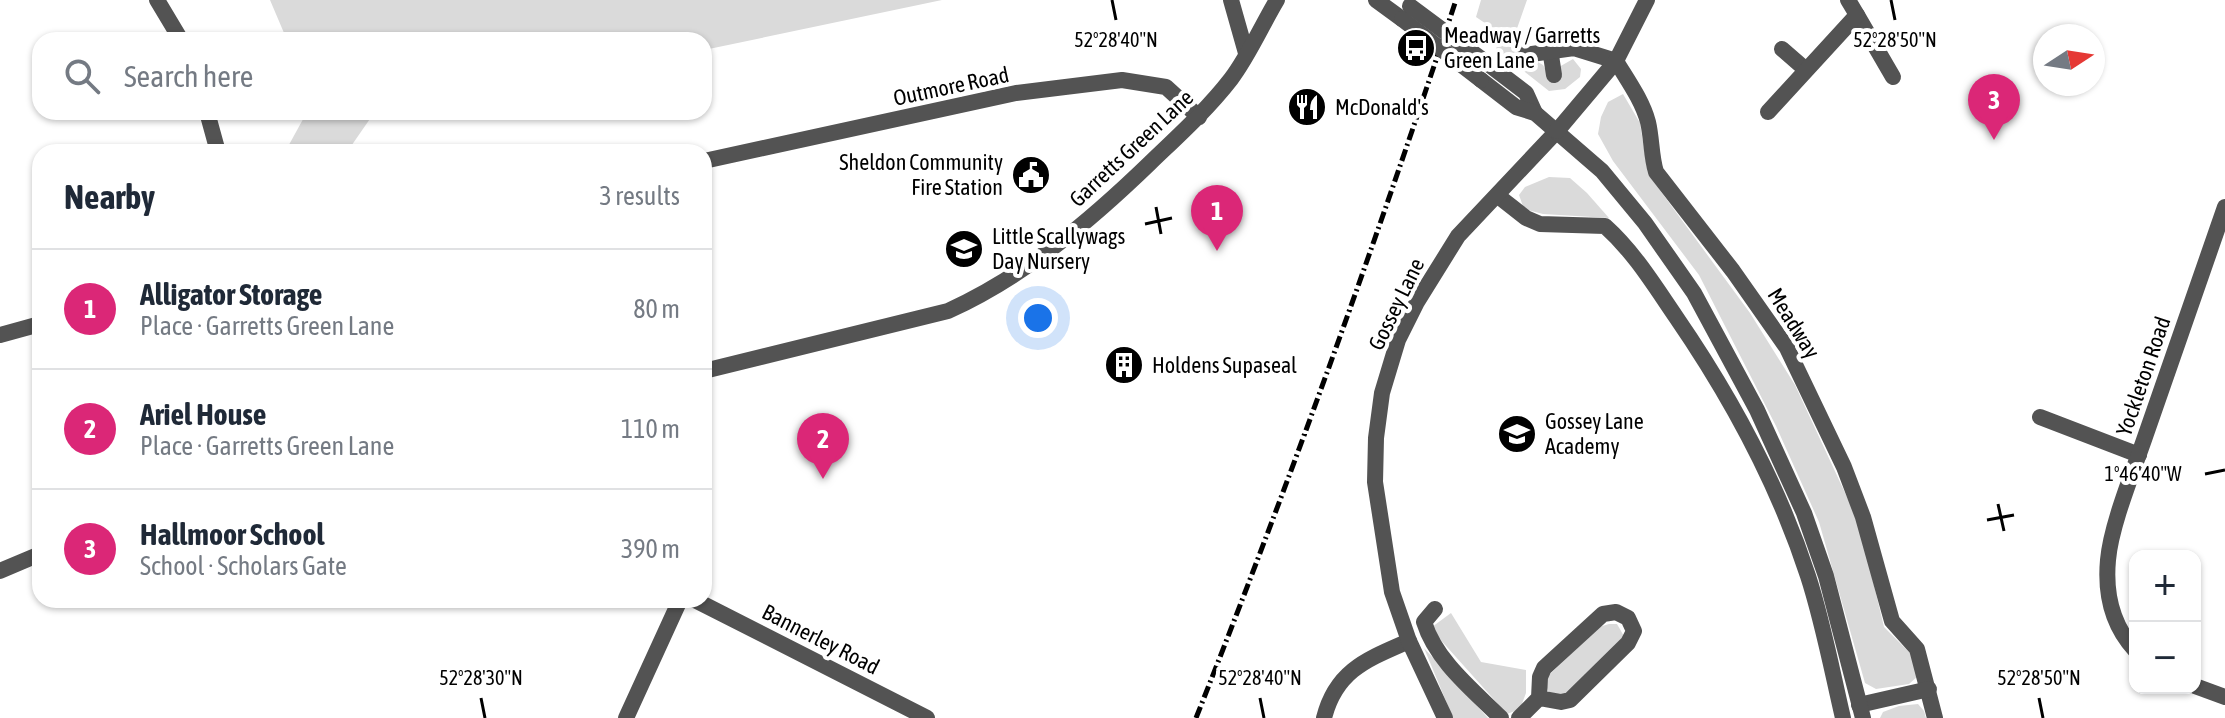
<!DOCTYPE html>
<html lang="en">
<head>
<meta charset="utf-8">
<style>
  :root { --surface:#fff; --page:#f2f2f3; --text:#1f2937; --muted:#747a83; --line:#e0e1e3; --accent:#db2777 }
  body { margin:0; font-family:"Asap Condensed",sans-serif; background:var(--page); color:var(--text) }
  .controls { position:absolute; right:24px; bottom:24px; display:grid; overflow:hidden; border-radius:16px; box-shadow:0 2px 6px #0004 }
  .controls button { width:72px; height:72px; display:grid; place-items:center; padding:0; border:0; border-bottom:2px solid var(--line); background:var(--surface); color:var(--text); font:40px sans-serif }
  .compass { position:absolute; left:2033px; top:24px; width:72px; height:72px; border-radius:50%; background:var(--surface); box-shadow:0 2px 6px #0004; rotate:78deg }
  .you { position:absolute; left:1038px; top:318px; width:28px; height:28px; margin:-20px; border:6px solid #fff; border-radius:50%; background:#1a73e8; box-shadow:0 0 0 12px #1a73e833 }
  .badge { display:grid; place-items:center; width:52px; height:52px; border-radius:50%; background:var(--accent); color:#fff; font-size:26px; font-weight:700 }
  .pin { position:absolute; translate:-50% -66px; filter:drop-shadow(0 2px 4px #0008) }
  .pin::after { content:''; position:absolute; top:42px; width:28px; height:24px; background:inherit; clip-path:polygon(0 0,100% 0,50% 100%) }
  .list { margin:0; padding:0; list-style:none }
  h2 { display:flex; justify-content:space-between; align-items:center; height:104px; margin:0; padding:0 32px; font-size:34px }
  h2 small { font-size:26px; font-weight:400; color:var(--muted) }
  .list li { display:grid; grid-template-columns:52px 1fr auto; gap:24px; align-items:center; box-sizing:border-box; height:120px; padding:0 32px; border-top:2px solid var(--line) }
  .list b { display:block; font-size:30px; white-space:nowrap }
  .list p { margin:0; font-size:26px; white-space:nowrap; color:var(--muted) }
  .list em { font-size:26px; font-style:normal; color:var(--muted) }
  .icon { flex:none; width:44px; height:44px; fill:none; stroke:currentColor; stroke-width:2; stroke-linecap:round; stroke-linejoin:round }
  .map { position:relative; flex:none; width:2225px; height:718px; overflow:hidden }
  .search { position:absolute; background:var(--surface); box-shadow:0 2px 6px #0004; left:32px; top:32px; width:680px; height:88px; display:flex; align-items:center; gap:20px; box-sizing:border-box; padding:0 28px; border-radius:24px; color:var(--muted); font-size:30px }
  .panel { position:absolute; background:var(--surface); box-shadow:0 2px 6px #0004; left:32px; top:144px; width:680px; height:464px; border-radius:24px }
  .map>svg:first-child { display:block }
  .green { fill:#dadada }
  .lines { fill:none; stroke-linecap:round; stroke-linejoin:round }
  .minor { stroke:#535353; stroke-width:16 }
  .tertiary { stroke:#535353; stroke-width:16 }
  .rail { stroke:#000; stroke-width:5; stroke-dasharray:12 4 2 4; stroke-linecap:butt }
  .tertiary-bridge { stroke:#535353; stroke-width:16 }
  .ticks { fill:none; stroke:#000; stroke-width:3 }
  .labels { text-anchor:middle; stroke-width:8; stroke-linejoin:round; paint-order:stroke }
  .poi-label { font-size:22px; fill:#000; stroke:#fff; text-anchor:start }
  .street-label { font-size:22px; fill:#000; stroke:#fff }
  .ticks-label { font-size:20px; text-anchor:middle; fill:#000; stroke:#fff; stroke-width:8; stroke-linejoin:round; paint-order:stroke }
</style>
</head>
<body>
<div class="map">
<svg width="2225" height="718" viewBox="0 0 2225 718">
  <rect width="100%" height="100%" fill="#fff"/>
  <g class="green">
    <polygon points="270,0 942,0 704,50 704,40 287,40"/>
    <polygon points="1481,0 1527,0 1513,40 1525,41 1521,58 1528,63 1536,61 1543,65 1551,80 1559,67 1573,59 1581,69 1580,77 1565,89 1549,91 1496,49 1501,34 1476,17"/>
    <polygon points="1623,94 1640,123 1648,174 1750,313 1795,385 1859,523 1884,627 1914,657 1918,676 1909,684 1876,689 1865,683 1819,522 1776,426 1699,275 1613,161 1598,134 1601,117 1608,102"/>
    <polygon points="307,112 430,112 400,120 374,113 347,152 285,152"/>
    <polygon points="1549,177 1570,178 1587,193 1609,218 1543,214 1524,209 1519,195 1525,187"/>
    <polygon points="1451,613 1481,662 1526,670 1526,693 1520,709 1507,714 1438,637 1432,627"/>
    <polygon points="1609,624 1617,624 1625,638 1566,696 1550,695 1547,688 1547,677 1599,627"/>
    <polygon points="1424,648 1488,718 1453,718"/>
    <polygon points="1918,704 1924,711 1926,718 1880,718 1883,712 1899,706"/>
  </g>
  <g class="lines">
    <g class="minor">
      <polyline points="157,0 181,40"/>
      <polyline points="1231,0 1246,53"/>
      <polyline points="1857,15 1893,77"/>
      <polyline points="1550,49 1554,75"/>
      <polyline points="1782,49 1805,69"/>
      <path d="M 1524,55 L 1574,48 L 1616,61 C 1628,81 1642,100 1648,122 C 1652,139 1651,156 1656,172 L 1733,271 L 1787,348 L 1844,467 L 1863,517 L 1892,621 L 1917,649 L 1935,718"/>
      <polyline points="207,112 218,152"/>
      <polyline points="1768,112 1857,15 1848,0"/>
      <polyline points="704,161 1016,93 1122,80 1166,87 1199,117"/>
      <path d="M 1498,196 L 1526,218 L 1540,224 L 1605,226 C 1634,252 1654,285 1676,317 C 1731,397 1778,484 1808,576 C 1823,622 1832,671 1843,718"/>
      <polyline points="0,335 40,324"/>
      <polyline points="2040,417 2139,455"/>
      <polyline points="695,600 927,718"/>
      <path d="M 1435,609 L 1424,622 C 1436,661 1473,690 1501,718"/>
      <path d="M 2135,650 C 2112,625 2105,593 2108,560 C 2111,525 2133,472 2145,437 C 2172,361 2198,284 2225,207"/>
      <polyline points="2195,686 2225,697"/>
      <polyline points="1859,705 1929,689"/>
      <polyline points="626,718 680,600"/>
      <path d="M 1324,718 C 1336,670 1368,659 1409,641"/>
      <polyline points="1445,718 1409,641 1392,592 1375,482 1376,438 1382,393 1398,340 1417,302 1458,236 1557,131"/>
      <polyline points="1519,718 1539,698 1540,677 1544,668 1603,614 1616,612 1628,618 1634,631 1628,643 1570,700 1561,702 1539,698"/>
    </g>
    <g class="tertiary">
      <polyline points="1376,0 1402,19"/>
      <polyline points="1488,64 1526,93 1535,113"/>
      <polyline points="1481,80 1516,107 1535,113 1602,171 1645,223 1694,293 1757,410 1804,513 1826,576 1863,718"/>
      <polyline points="1557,131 1616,61 1647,0"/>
      <path d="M 704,371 L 948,311 C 1025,276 1090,221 1150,163 C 1178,136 1207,110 1231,79 C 1248,57 1262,25 1277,0"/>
      <polyline points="0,571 40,554"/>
    </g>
    <path class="rail" d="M 1196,718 C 1290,481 1376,242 1456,0"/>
    <g class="tertiary-bridge">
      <polyline points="1410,6 1488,64"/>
      <polyline points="1402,19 1481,80"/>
    </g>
  </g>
  <path class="ticks" d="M 1112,0 L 1116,20M 1891,0 L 1895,20M 1156,207 L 1161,234M 1145,224 L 1172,218M 2205,474 L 2225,470M 1998,504 L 2004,531M 1987,520 L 2014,515M 481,698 L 485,718M 1260,698 L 1264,718M 2039,698 L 2043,718"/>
  <defs>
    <g id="bus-disc" transform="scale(2)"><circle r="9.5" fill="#000" stroke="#fff"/><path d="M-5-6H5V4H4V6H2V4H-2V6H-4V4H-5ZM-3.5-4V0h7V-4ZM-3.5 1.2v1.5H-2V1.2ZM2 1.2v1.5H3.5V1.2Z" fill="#fff"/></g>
    <g id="restaurant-disc" transform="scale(2)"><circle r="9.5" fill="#000" stroke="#fff"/><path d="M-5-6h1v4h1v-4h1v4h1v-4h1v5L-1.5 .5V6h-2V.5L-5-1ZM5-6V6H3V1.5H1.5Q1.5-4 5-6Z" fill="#fff"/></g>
    <g id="civic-disc" transform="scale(2)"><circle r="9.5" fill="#000" stroke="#fff"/><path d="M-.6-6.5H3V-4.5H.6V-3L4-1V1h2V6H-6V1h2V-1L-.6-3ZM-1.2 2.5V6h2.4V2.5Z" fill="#fff"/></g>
    <g id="school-disc" transform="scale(2)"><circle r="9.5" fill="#000" stroke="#fff"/><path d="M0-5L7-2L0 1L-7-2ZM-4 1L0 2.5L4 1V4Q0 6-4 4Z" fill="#fff"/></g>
    <g id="building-disc" transform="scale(2)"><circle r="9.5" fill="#000" stroke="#fff"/><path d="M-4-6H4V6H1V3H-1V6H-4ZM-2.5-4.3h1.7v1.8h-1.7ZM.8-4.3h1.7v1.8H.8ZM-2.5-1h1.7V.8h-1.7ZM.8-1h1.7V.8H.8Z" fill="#fff"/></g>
  </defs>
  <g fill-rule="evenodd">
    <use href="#bus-disc" x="1416" y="48"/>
    <use href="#restaurant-disc" x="1307" y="107"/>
    <use href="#civic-disc" x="1031" y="175"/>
    <use href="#school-disc" x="964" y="249"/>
    <use href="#building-disc" x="1124" y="365"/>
    <use href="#school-disc" x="1517" y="434"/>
  </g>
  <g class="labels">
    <g class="poi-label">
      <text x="1444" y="43">Meadway / Garretts<tspan x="1444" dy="25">Green Lane</tspan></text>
      <text x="1335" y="115">McDonald's</text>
      <text x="1003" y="170" text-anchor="end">Sheldon Community<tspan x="1003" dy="25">Fire Station</tspan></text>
      <text x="992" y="244">Little Scallywags<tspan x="992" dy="25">Day Nursery</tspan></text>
      <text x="1152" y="373">Holdens Supaseal</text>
      <text x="1545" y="429">Gossey Lane<tspan x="1545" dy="25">Academy</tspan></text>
    </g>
    <g class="street-label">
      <text transform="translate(951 86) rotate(-12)" y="8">Outmore Road</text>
      <text transform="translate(1131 148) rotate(-43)" y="8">Garretts Green Lane</text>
      <text transform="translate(1396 304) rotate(-64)" y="8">Gossey Lane</text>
      <text transform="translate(1794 323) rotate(58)" y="8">Meadway</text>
      <text transform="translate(2143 376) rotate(-71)" y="8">Yockleton Road</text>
      <text transform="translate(821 639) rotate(27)" y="8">Bannerley Road</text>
    </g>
  </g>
  <g class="ticks-label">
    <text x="1116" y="47">52°28'40"N</text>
    <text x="1895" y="47">52°28'50"N</text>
    <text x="2143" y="481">1°46'40"W</text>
    <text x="481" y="685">52°28'30"N</text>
    <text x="1260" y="685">52°28'40"N</text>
    <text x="2039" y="685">52°28'50"N</text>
  </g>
</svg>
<div class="controls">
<button>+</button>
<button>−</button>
</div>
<svg class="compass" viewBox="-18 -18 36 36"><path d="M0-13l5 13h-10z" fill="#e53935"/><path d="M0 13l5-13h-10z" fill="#747a83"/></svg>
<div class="you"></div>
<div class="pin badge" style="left:1217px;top:251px">1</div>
<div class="pin badge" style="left:823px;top:479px">2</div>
<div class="pin badge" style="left:1994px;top:140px">3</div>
<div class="search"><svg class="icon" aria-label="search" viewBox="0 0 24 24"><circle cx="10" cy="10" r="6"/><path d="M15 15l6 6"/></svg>Search here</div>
<section class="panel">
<h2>Nearby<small>3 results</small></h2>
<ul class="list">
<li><span class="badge">1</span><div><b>Alligator Storage</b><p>Place · Garretts Green Lane</p></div><em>80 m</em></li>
<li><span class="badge">2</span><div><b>Ariel House</b><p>Place · Garretts Green Lane</p></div><em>110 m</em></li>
<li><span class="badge">3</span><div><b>Hallmoor School</b><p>School · Scholars Gate</p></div><em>390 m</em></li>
</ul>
</section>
</div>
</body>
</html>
